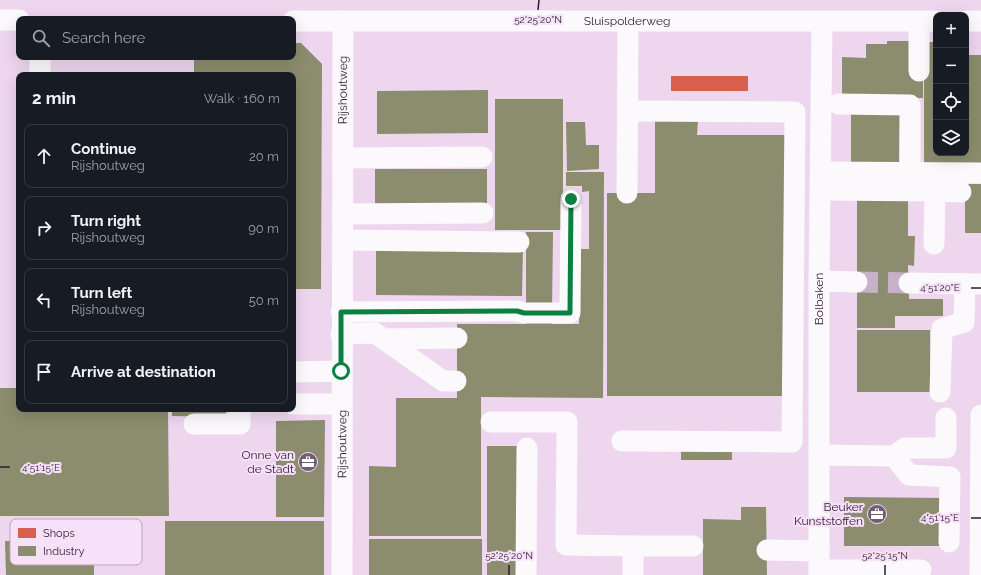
<!DOCTYPE html>
<html lang="en">
<head>
<meta charset="utf-8">
<style>
  :root { --surface:#171b24; --page:#242831; --text:#f1f3f6; --muted:#9ea1a6; --line:#363941 }
  body { margin:0; font-family:Raleway,sans-serif; background:var(--page); color:var(--text) }
  .controls { position:absolute; right:12px; top:12px; display:grid; overflow:hidden; border-radius:8px; box-shadow:0 4px 16px #0002 }
  .controls button { width:36px; height:36px; display:grid; place-items:center; padding:0; border:0; border-bottom:1px solid var(--line); background:var(--surface); color:var(--text); font:20px sans-serif }
  .stop { position:absolute; width:12px; height:12px; margin:-9px; border:3px solid #0b8043; border-radius:50%; background:#fff }
  .stop.end { background:#0b8043; border-color:#fff; box-shadow:0 1px 4px #0008 }
  .list { margin:0; padding:0; list-style:none }
  h2 { display:flex; justify-content:space-between; align-items:center; height:52px; margin:0; padding:0 16px; font-size:17px }
  h2 small { font-size:13px; font-weight:400; color:var(--muted) }
  .list li { display:grid; grid-template-columns:26px 1fr auto; gap:12px; align-items:center; box-sizing:border-box; height:64px; margin:0 8px 8px; padding:0 8px; border:1px solid var(--line); border-radius:8px }
  .list b { display:block; font-size:15px; white-space:nowrap }
  .list p { margin:0; font-size:13px; white-space:nowrap; color:var(--muted) }
  .list em { font-size:13px; font-style:normal; color:var(--muted) }
  .icon { flex:none; width:22px; height:22px; fill:none; stroke:currentColor; stroke-width:2; stroke-linecap:round; stroke-linejoin:round }
  .map { position:relative; flex:none; width:981px; height:575px; overflow:hidden }
  .search { position:absolute; background:var(--surface); box-shadow:0 4px 16px #0002; left:16px; top:16px; width:280px; height:44px; display:flex; align-items:center; gap:10px; box-sizing:border-box; padding:0 14px; border-radius:8px; color:var(--muted); font-size:15px }
  .panel { position:absolute; background:var(--surface); box-shadow:0 4px 16px #0002; left:16px; top:72px; width:280px; height:340px; border-radius:8px }
  .map>svg:first-child { display:block }
  .shops { fill:#d6604d }
  .industry { fill:#8c8c6e }
  .lines { fill:none; stroke-linecap:round; stroke-linejoin:round }
  .minor-tunnel { stroke:#c7b1c8; stroke-width:21; stroke-dasharray:21 10; stroke-linecap:butt }
  .minor { stroke:#fcf9fc; stroke-width:21 }
  .route { stroke:#0b8043; stroke-width:5 }
  .ticks { fill:none; stroke:#2f1c31; stroke-width:1.5 }
  .labels { text-anchor:middle; stroke-width:4; stroke-linejoin:round; paint-order:stroke }
  .street-label { font-size:12px; fill:#2f1c31; stroke:#f6e1f8 }
  .poi-label { font-size:12px; fill:#2f1c31; stroke:#f6e1f8; text-anchor:end }
  .key { fill:#f6e1f8; stroke:#baa6bc; stroke-width:1 }
  .key-label { font-size:11px; fill:#2f1c31 }
  .ticks-label { font-size:10px; text-anchor:middle; fill:#2f1c31; stroke:#f6e1f8; stroke-width:4; stroke-linejoin:round; paint-order:stroke }
</style>
</head>
<body>
<div class="map">
<svg width="981" height="575" viewBox="0 0 981 575">
  <rect width="100%" height="100%" fill="#edd6ee"/>
  <rect class="shops" x="671" y="76" width="77" height="15"/>
  <g class="industry">
    <polygon points="887,41 916,41 923,71 923,98 842,98 842,57 866,58 866,44 887,44"/>
    <polygon points="924,42 936,42 936,153 966,153 966,55 981,55 981,163 924,163"/>
    <polygon points="293,43 301,43 322,64 321,289 296,289 296,277 293,277 293,75 194,75 194,57 293,57"/>
    <polygon points="488,90 488,133 377,134 377,91"/>
    <rect x="495" y="99" width="68" height="131"/>
    <polygon points="851,108 900,109 899,167 851,167"/>
    <polygon points="655,121 698,121 697,135 788,135 789,396 607,396 607,193 655,193"/>
    <polygon points="566,122 585,122 586,145 599,145 599,169 567,171"/>
    <rect x="375" y="169" width="112" height="36"/>
    <polygon points="566,172 604,172 603,398 481,397 481,536 369,536 369,466 396,467 396,398 457,398 457,324 526,324 526,317 552,317 552,324 579,324 580,249 589,249 589,191 582,192 582,186 566,186"/>
    <rect x="965" y="184" width="16" height="49"/>
    <polygon points="857,200 908,200 908,236 915,236 914,266 908,265 909,299 943,299 943,316 895,316 895,328 857,328"/>
    <polygon points="526,232 553,232 552,309 526,309"/>
    <polygon points="376,248 523,248 522,296 376,295"/>
    <rect x="857" y="330" width="73" height="62"/>
    <polygon points="0,388 19,388 19,409 168,409 169,516 0,516"/>
    <polygon points="172,409 226,409 226,417 172,416"/>
    <polygon points="325,420 324,517 276,517 276,421"/>
    <rect x="681" y="439" width="51" height="21"/>
    <rect x="487" y="446" width="32" height="129"/>
    <polygon points="844,497 944,498 944,546 844,546"/>
    <polygon points="741,507 766,507 767,575 703,575 703,519 741,520"/>
    <rect x="165" y="521" width="159" height="54"/>
    <rect x="369" y="539" width="113" height="36"/>
    <polygon points="94,540 94,575 6,575 5,541"/>
  </g>
  <g class="lines">
    <polyline class="minor-tunnel" points="857,282 909,283"/>
    <g class="minor">
      <polyline points="0,20 19,20"/>
      <path id="s1" d="M 293,21 L 936,21"/>
      <polyline points="966,21 981,21"/>
      <polyline points="919,22 919,71"/>
      <polyline points="40,75 40,57"/>
      <polyline points="838,104 910,105 910,172"/>
      <polyline points="342,158 482,157"/>
      <polyline points="821,172 981,173"/>
      <polyline points="821,190 935,191 934,244"/>
      <polyline points="935,191 961,192"/>
      <polyline points="627,193 628,21"/>
      <polyline points="342,214 483,213"/>
      <polyline points="342,240 519,242"/>
      <polyline points="819,281 857,282"/>
      <polyline points="909,283 981,284"/>
      <polyline points="341,312 517,311 524,313 570,313 571,199"/>
      <polyline points="341,334 375,333 443,381 456,381"/>
      <polyline points="385,339 457,338"/>
      <polyline points="293,372 341,371"/>
      <polyline points="940,392 942,329 964,322 965,284"/>
      <polyline points="293,404 341,404"/>
      <polyline points="491,422 567,422 566,545 633,546 633,575"/>
      <polyline points="194,424 240,424 240,409"/>
      <polyline points="622,441 792,442 795,112 627,111"/>
      <polyline points="819,455 894,456 905,448 946,448 946,418"/>
      <polyline points="894,456 909,475 950,477 949,542"/>
      <polyline points="633,546 693,546"/>
      <polyline points="767,550 819,551"/>
      <polyline points="819,570 921,570"/>
      <path id="s2" d="M 342,575 L 343,21"/>
      <polyline points="526,575 527,448"/>
      <path id="s3" d="M 819,575 L 819,281 L 822,23"/>
      <polyline points="980,575 981,415"/>
    </g>
  </g>
  <g class="lines">
    <polyline class="route" points="341,371 341,312 517,311 524,313 570,313 571,199"/>
  </g>
  <path class="ticks" d="M 538,10 L 539,0M 971,288 L 981,288M 0,467 L 10,467M 971,518 L 981,518M 509,575 L 509,565M 885,575 L 885,565"/>
  <defs>
    <g id="office-disc" transform="scale(1)"><circle r="9.5" fill="#725d73" stroke="#f6e1f8"/><path d="M-6-3h4V-5.5h4V-3h4V5H-6ZM-1-4.5V-3h2v-1.5ZM-6 0V1H6V0Z" fill="#fff"/></g>
  </defs>
  <g fill-rule="evenodd">
    <use href="#office-disc" x="308" y="462"/>
    <use href="#office-disc" x="877" y="514"/>
  </g>
  <g class="labels">
    <g class="street-label">
      <text dy="4" stroke="none"><textPath href="#s1" startOffset="334">Sluispolderweg</textPath></text>
      <text dy="4" stroke="none"><textPath href="#s2" startOffset="485">Rijshoutweg</textPath></text>
      <text dy="4" stroke="none"><textPath href="#s3" startOffset="276">Bolbaken</textPath></text>
      <text dy="4" stroke="none"><textPath href="#s2" startOffset="131">Rijshoutweg</textPath></text>
    </g>
    <g class="poi-label">
      <text x="294" y="459">Onne van<tspan x="294" dy="14">de Stadt</tspan></text>
      <text x="863" y="511">Beuker<tspan x="863" dy="14">Kunststoffen</tspan></text>
    </g>
  </g>
  <rect x="10" y="519" width="132" height="46" rx="6" class="key"/>
  <rect x="18" y="528" width="18" height="10" fill="#d6604d"/>
  <rect x="18" y="546" width="18" height="10" fill="#8c8c6e"/>
  <g class="key-label">
    <text x="43" y="537">Shops</text>
    <text x="43" y="555">Industry</text>
  </g>
  <g class="ticks-label">
    <text x="538" y="23">52°25'20"N</text>
    <text x="940" y="291">4°51'20"E</text>
    <text x="41" y="471">4°51'15"E</text>
    <text x="940" y="521">4°51'15"E</text>
    <text x="509" y="559">52°25'20"N</text>
    <text x="885" y="559">52°25'15"N</text>
  </g>
</svg>
<div class="controls">
<button>+</button>
<button>−</button>
<button><svg class="icon" aria-label="locate" viewBox="0 0 24 24"><circle cx="12" cy="12" r="6"/><path d="M12 2v4M12 18v4M2 12h4M18 12h4"/></svg></button>
<button><svg class="icon" aria-label="layers" viewBox="0 0 24 24"><path d="M12 4l9 5-9 5-9-5zM3 14l9 5 9-5"/></svg></button>
</div>
<div class="stop" style="left:341px;top:371px"></div>
<div class="stop end" style="left:571px;top:199px"></div>
<div class="search"><svg class="icon" aria-label="search" viewBox="0 0 24 24"><circle cx="10" cy="10" r="6"/><path d="M15 15l6 6"/></svg>Search here</div>
<section class="panel">
<h2>2 min<small>Walk · 160 m</small></h2>
<ul class="list">
<li><svg class="icon" aria-label="ahead" viewBox="0 0 24 24"><path d="M12 20V5M6 11l6-6 6 6"/></svg><div><b>Continue</b><p>Rijshoutweg</p></div><em>20 m</em></li>
<li><svg class="icon" aria-label="right" viewBox="0 0 24 24"><path d="M7 20v-9h11M14 6l5 5-5 5"/></svg><div><b>Turn right</b><p>Rijshoutweg</p></div><em>90 m</em></li>
<li><svg class="icon" aria-label="left" viewBox="0 0 24 24"><path d="M17 20v-9H6M10 6l-5 5 5 5"/></svg><div><b>Turn left</b><p>Rijshoutweg</p></div><em>50 m</em></li>
<li><svg class="icon" aria-label="arrive" viewBox="0 0 24 24"><path d="M6 21V4h12l-3 4 3 4H6"/></svg><div><b>Arrive at destination</b></div></li>
</ul>
</section>
</div>
</body>
</html>
